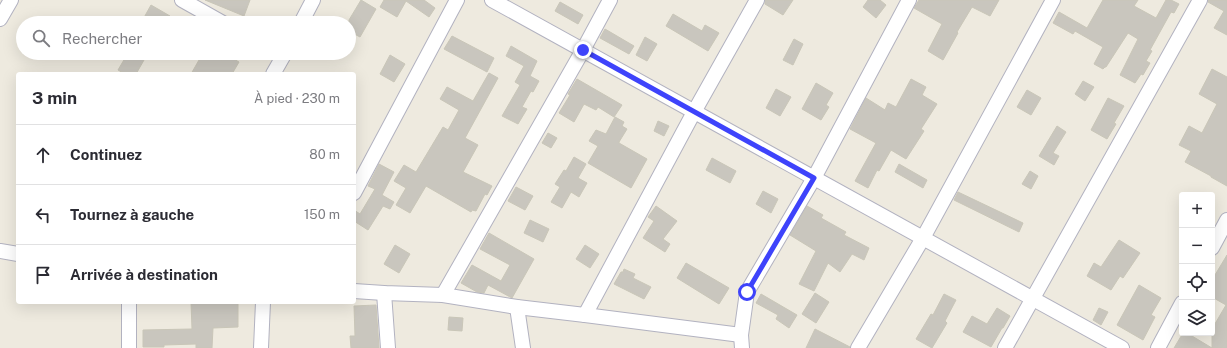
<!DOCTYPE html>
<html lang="fr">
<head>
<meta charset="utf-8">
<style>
  :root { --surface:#fff; --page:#f2f2f3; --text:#2b2b33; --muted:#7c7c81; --line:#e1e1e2 }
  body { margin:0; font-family:"Public Sans",sans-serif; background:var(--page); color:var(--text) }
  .controls { position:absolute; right:12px; bottom:12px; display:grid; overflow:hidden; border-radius:4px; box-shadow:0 4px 16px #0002 }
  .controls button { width:36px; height:36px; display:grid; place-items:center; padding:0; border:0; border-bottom:1px solid var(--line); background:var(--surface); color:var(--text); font:20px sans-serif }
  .stop { position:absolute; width:12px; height:12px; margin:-9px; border:3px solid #3e43fb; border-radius:50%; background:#fff }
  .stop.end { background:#3e43fb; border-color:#fff; box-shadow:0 1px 4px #0008 }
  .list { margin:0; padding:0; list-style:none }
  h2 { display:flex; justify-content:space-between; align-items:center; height:52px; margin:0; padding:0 16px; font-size:17px }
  h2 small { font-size:13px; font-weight:400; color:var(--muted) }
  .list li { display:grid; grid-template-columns:26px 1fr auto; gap:12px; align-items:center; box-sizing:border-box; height:60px; padding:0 16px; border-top:1px solid var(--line) }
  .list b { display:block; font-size:15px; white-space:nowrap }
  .list em { font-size:13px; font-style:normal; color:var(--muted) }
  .icon { flex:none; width:22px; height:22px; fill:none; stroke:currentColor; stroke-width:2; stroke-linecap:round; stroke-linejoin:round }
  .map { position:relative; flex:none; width:1227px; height:348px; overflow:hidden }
  .search { position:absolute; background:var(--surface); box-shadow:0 4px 16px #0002; left:16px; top:16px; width:340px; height:44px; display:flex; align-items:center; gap:10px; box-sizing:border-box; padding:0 14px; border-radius:22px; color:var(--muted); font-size:15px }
  .panel { position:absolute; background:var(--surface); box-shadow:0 4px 16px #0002; left:16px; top:72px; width:340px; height:232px; border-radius:4px }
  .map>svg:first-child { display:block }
  .building { fill:#c9c6be; stroke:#c9c6b8 }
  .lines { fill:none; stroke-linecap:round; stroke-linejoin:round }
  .street-casing { stroke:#b2b2c0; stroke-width:16 }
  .street { stroke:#fff; stroke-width:14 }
  .route { stroke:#3e43fb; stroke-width:5 }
</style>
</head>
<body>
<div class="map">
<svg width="1227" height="348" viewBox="0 0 1227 348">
  <rect width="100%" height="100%" fill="#eeeadf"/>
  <g class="building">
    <polygon points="205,0 250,0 244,16"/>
    <polygon points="361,0 376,9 360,37 349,31 349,20"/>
    <polygon points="384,0 424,0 435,8 429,17 406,1 397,17 380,7"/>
    <polygon points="765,0 793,0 783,15 765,4"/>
    <polygon points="868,0 880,0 886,5 876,18 863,7"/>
    <polygon points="919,0 999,0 990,16 972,7 957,32 958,33 943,60 928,51 942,24 914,8"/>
    <polygon points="1103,0 1138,0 1134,6 1156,18 1166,0 1171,0 1179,4 1174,13 1171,12 1150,50 1152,51 1146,61 1150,63 1143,75 1141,74 1135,83 1120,75 1138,39 1128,33 1106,67 1105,67 1103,69 1094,64 1103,47 1075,31 1073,34 1053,23 1059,12 1087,28"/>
    <polygon points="1208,0 1227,0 1227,35 1214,28 1224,11 1208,2"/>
    <polygon points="560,2 583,15 578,24 555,11"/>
    <polygon points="151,5 170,16 166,23 141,23"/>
    <polygon points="673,14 702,31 705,25 719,33 708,51 666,26"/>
    <polygon points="605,29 634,46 629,54 600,38"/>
    <polygon points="452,36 494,58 487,72 444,49"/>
    <polygon points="645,37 657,44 647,61 636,55"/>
    <polygon points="794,39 803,44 793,65 783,60"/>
    <polygon points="511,46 537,61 530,76 539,81 533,92 531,91 522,107 527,109 518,124 502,116 520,85 515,82 524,66 506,56"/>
    <polygon points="128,53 148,53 136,74 125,74 118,70"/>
    <polygon points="203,53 209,53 222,60 225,54 239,62 232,74 191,74"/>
    <polygon points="390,55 405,64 394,82 380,74"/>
    <polygon points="1212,69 1227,77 1227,186 1211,177 1211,176 1185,162 1191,151 1179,145 1189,126 1202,133 1217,104 1199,94"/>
    <polygon points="489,73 498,78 465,138 478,145 463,172 492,186 487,195 485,194 476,211 472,210 471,212 426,186 410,213 396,205 406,188 394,181 404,165 416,172 443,127 448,130 459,110 440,99 447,87 473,101"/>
    <polygon points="577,79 622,105 614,117 598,107 596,110 584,104 574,122 559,113 570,95 568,94"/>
    <polygon points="911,79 926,87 922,95 937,104 921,129 924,131 906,159 891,150 879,171 877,170 868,188 855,181 876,143 850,129 866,98 885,110 888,103 896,107"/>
    <polygon points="1083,81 1094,87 1085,101 1075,94"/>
    <polygon points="816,83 833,93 826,105 829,107 821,120 802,109"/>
    <polygon points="776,89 791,97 780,116 766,108"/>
    <polygon points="1027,90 1041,98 1031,115 1017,107"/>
    <polygon points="1108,98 1124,106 1114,123 1116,124 1107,139 1091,130"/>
    <polygon points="615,117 624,122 622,126 627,129 619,142 619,143 647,159 631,188 588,163 598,146 589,141 596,130 606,134"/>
    <polygon points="658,121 669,126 664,136 654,131"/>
    <polygon points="1057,126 1066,132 1053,153 1059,156 1054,165 1039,156"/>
    <polygon points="548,133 557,138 551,148 542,143"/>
    <polygon points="574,157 586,164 578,178 587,183 579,197 571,192 562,208 551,202 560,187 555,184 564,170 566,171"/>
    <polygon points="712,158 736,171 730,183 706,170"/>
    <polygon points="379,164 394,172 382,195 394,202 390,209 383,206 368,230 354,221 354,210 360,214 375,189 368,186"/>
    <polygon points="899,164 927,180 923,188 895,172"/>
    <polygon points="1030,171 1038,176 1031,189 1022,184"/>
    <polygon points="516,187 533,196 525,210 508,201"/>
    <polygon points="763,191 778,199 771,213 756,204"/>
    <polygon points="958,192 1023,223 1019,232 954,200"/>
    <polygon points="656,206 677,221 663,239 670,244 665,252 643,238 654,221 648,217"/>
    <polygon points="807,206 823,215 821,218 846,232 844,235 869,248 864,260 852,254 840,272 828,263 814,291 799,284 816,251 790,235"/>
    <polygon points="530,220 549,229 543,242 524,233"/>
    <polygon points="489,233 534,259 512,298 488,285 484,293 477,292 461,283 472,265 501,281 510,265 480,249"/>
    <polygon points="1119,240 1140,253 1123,278 1120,276 1111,290 1087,276 1094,263 1101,267"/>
    <polygon points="395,245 410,254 399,273 384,264"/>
    <polygon points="585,245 599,254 590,268 576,259"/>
    <polygon points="1227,255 1227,348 1174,348 1183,333 1187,333 1212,348 1212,329 1226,305 1212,297 1212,280"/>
    <polygon points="686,263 729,288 719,304 677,278"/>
    <polygon points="624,269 635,274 633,278 651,287 644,299 614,284 621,272 623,272"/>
    <polygon points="1139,285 1161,298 1151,315 1155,317 1143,340 1117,325"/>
    <polygon points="815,293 829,302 816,323 802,314"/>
    <polygon points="761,294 797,315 789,328 776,319 778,315 756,303"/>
    <polygon points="944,294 956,300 945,321 947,323 932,348 916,339 931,314 933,315"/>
    <polygon points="191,302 238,302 238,327 213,328 212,348 196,348 196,344 164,345 164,347 143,347 143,330 192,329"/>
    <polygon points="376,305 379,348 351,348 350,336 355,336 354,306"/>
    <polygon points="997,308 1010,316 1003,328 1002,328 991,347 963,332 972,316 987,324"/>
    <polygon points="1099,308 1108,312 1101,325 1093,320"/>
    <polygon points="449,317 463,318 462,331 448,330"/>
    <polygon points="815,329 850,347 850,348 806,348"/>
  </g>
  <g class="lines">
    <g class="street-casing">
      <g id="street">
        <polyline points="182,0 223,23"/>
        <polyline points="492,0 1122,348"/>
        <polyline points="0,19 11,0"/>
        <polyline points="301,23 313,0"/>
        <polyline points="273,74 285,53"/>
        <polyline points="354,193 457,0"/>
        <polyline points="1212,248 1227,220"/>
        <polyline points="0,251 18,254"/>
        <polyline points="354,291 384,293 443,295 517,307 585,315 741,335"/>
        <polyline points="384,293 388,348"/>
        <polyline points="443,295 583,50 610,0"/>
        <polyline points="129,302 129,348"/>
        <polyline points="517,307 523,348"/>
        <polyline points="585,315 694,112 757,0"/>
        <polyline points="261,348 263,302"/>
        <polyline points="742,348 741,335 747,292 814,178 909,0"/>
        <polyline points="858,348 923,238 1053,0"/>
        <polyline points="1005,348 1200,0"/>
        <polyline points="1158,348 1182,303"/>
      </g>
    </g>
    <use href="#street" class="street"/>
  </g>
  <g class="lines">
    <polyline class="route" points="583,50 814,178 747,292"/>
  </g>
</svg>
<div class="controls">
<button>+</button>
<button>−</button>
<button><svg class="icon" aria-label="locate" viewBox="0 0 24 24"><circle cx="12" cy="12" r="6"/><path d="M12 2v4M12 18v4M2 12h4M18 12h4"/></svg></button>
<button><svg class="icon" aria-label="layers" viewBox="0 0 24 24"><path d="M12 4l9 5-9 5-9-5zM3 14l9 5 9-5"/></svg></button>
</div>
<div class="stop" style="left:747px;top:292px"></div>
<div class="stop end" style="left:583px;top:50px"></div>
<div class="search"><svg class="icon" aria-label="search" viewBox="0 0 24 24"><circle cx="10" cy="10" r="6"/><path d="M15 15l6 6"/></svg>Rechercher</div>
<section class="panel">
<h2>3 min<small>À pied · 230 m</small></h2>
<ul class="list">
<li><svg class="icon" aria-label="ahead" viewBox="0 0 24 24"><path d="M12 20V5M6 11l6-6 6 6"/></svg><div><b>Continuez</b></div><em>80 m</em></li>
<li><svg class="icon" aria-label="left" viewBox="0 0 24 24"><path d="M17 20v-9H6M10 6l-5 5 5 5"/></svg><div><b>Tournez à gauche</b></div><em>150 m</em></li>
<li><svg class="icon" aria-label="arrive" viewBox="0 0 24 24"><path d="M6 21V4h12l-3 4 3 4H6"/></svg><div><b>Arrivée à destination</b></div></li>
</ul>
</section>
</div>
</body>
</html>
